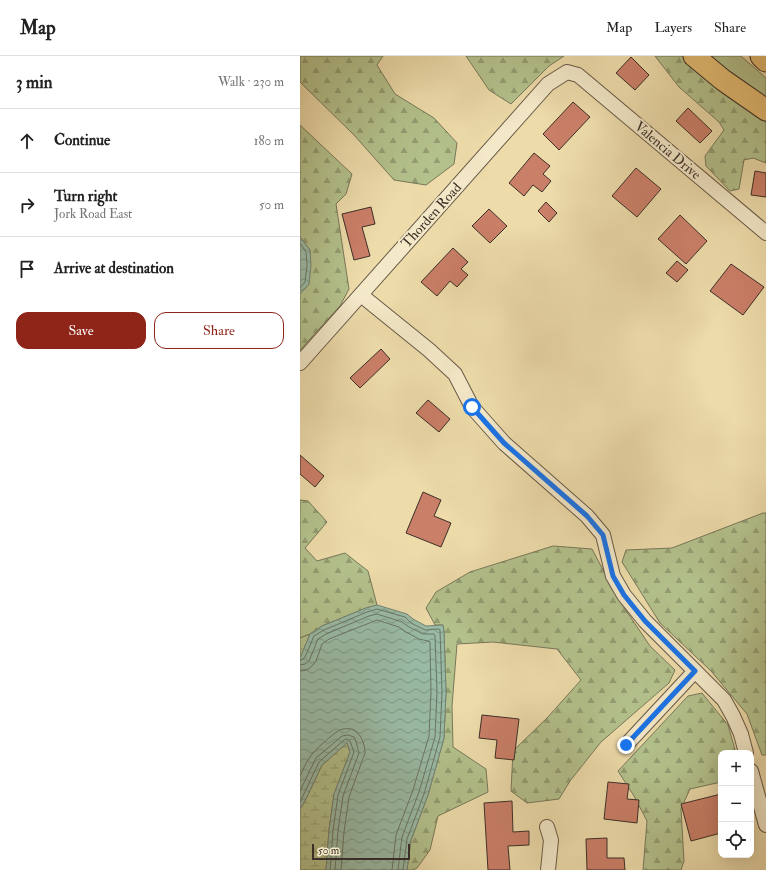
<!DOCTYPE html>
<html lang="en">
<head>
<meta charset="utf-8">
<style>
  :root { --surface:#fff; --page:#f2f2f2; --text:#222; --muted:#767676; --line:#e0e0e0; --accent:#8f2418 }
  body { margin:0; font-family:"IM FELL Double Pica",serif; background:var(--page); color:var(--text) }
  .controls { position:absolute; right:12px; bottom:12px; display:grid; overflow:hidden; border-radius:8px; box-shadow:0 4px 16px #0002 }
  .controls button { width:36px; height:36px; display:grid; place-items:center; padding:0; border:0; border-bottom:1px solid var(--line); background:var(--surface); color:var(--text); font:20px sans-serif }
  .scale { position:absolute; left:12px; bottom:10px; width:98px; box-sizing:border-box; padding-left:4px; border:2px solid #3c2f28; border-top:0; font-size:11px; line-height:14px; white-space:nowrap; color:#3c2f28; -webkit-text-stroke:3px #f3e8c8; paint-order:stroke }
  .stop { position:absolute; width:12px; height:12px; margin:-9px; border:3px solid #1a73e8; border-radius:50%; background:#fff }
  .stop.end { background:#1a73e8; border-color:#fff; box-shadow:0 1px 4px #0008 }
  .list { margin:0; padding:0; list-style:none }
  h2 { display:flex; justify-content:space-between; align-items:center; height:52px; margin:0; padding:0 16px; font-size:17px }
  h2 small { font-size:13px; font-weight:400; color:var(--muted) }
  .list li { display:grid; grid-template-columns:26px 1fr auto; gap:12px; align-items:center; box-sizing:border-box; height:64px; padding:0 16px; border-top:1px solid var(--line) }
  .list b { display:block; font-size:15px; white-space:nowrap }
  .list p { margin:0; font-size:13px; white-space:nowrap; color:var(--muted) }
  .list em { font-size:13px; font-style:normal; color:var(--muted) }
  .actions { display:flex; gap:8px; padding:12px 16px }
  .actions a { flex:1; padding:9px 0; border:1px solid var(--accent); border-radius:12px; text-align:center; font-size:14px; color:var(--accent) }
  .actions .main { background:var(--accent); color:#fff }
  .icon { flex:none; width:22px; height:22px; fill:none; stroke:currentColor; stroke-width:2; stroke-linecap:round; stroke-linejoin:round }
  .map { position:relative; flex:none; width:466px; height:814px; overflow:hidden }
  header { display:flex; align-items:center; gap:24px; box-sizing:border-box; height:56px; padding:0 20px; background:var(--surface); border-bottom:1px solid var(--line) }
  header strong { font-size:19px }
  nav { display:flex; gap:22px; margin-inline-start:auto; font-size:14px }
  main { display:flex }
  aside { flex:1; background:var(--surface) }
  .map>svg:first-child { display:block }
  .grass { fill:#b3c18c; stroke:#78785a }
  .forest { fill:url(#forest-firs); stroke:#78785a }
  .wetland { fill:url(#wetland-marsh); stroke:#78785a }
  .water { fill:url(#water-waves); stroke:#748374 }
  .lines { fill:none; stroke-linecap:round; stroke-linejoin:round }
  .shore { stroke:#6a7567; stroke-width:1 }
  .building { fill:#ca7f68; stroke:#3c2f28 }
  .minor-casing { stroke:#685a48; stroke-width:16 }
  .highway-casing { stroke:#3c2f28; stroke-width:23 }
  .minor { stroke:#f3e8c8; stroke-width:14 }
  .highway { stroke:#e6be75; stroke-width:21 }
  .route { stroke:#1a73e8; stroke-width:5 }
  .labels { text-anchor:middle; stroke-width:4; stroke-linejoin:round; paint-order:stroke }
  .street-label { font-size:14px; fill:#3c2f28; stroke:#f3e8c8 }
</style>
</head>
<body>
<header>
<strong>Map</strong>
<nav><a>Map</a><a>Layers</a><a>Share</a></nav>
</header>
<main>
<aside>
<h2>3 min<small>Walk · 230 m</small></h2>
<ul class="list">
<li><svg class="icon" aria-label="ahead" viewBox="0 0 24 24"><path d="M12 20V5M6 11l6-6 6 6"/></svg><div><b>Continue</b></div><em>180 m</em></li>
<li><svg class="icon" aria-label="right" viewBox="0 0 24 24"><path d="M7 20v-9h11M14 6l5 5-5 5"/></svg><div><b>Turn right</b><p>Jork Road East</p></div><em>50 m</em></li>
<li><svg class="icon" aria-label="arrive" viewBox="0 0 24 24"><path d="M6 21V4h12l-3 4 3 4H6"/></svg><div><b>Arrive at destination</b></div></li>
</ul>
<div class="actions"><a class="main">Save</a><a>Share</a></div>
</aside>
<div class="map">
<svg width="466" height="814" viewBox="0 0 466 814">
  <defs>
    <pattern id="forest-firs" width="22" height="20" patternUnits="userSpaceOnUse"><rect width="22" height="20" fill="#b3c18c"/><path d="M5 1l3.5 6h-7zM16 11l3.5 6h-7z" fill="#939d72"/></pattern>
    <pattern id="wetland-marsh" width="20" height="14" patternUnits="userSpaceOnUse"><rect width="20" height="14" fill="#b3c18c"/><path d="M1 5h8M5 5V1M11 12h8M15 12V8" fill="none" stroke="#939d72"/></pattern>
    <pattern id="water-waves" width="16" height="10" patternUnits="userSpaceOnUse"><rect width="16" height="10" fill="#99bba6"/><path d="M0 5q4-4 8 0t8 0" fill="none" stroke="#7e9887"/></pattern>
  </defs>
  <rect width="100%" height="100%" fill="#eddbaa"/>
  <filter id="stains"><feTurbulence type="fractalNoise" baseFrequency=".005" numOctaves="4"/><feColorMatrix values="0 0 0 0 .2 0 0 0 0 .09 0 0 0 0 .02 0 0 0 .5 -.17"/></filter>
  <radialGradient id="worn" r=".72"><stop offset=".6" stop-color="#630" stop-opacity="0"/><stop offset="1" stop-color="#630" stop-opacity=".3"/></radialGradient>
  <polygon class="grass" points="402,0 441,0 466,22 466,47"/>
  <g class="forest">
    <polygon points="0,0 83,0 77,9 95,38 134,62 157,87 154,108 126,129 94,124 54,79 0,26"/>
    <polygon points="166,0 264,0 249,10 211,48 189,34"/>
    <polygon points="355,0 383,0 387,4 466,64 466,107 453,102 444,104 439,133 430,135 406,110 405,100 424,74 419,66 379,31"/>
    <polygon points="0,69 52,118 46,138 36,148 49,233 40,250 0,294 0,238 9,228 10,194 0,181"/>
    <polygon points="0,444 8,445 27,466 5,492 17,505 45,497 68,515 77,549 66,552 22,570 10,578 0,582"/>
    <polygon points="463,457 466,457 466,699 462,699 447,658 411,615 360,567 322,506 326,494 372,492"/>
    <polygon points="253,490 292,493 319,544 350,590 375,614 369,627 301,686 270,725 259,743 227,747 211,735 213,695 247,662 281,624 257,593 193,586 157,588 152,650 153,691 186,713 188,736 138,760 130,794 117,812 112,814 107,814 111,784 128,739 144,682 146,636 144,575 143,569 135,569 126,552 136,536 170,516"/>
    <polygon points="402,637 428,669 436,697 421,697 421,726 390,733 381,753 384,805 381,814 343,814 347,765 334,740 318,715 388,640"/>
  </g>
  <g class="wetland">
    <polygon points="10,578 1,602 0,602 0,582"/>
    <polygon points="47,687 50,696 34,738 29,774 26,814 0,814 0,753 5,745 22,709"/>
  </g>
  <g class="water">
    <polygon points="0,181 10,194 11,209 9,228 0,238"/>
    <polygon points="77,549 107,558 113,563 126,570 143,569 144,575 146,636 144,682 128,739 111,784 107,814 26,814 29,774 34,738 50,696 47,687 22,709 5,745 0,753 0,602 10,578 22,570 66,552"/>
  </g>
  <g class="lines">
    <g class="shore">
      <polyline points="0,187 6,196 7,209 5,226 0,232"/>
      <polyline points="0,604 3,603 5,601 14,580 24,574 67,556 77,553 105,561 111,567 125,574 138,573 140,574 142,636 140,681 124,738 107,783 103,814"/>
      <polyline points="0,609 5,608 9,605 18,583 26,578 69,560 77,558 102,566 109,571 123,578 134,578 135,580 137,636 135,681 119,736 102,781 98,814"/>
      <polyline points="0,615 7,614 13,609 16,605 22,588 29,583 77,564 99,571 106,576 119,583 128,585 130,586 131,636 129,680 113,734 96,779 92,814"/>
      <path d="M 0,720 C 3,714 6,706 10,701 C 13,695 35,676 40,674 C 45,672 51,672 55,675 C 62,679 65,690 65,697 L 49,741 L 44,776 L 41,814"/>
      <polyline points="0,735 16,702 42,680 48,679 54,681 56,685 59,697 43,740 38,775 35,814"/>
      <polyline points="0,746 19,706 44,684 47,683 50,685 54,696 38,739 33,775 30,814"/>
    </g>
  </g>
  <g class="building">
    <polygon points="331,1 349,19 335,34 316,17"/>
    <polygon points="273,46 290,61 259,94 243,78"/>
    <polygon points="388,52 412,75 400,87 376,65"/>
    <polygon points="234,97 250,110 243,118 251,125 242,136 233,129 224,140 209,127"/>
    <polygon points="336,112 361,133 337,161 312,140"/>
    <polygon points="455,115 466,117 466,141 451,139"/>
    <polygon points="246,146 257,157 249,166 238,155"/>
    <polygon points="71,151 75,168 62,171 70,200 54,204 42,158"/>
    <polygon points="189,153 207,170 190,187 172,170"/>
    <polygon points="380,159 407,185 386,208 358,183"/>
    <polygon points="153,192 168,206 161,213 168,219 157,231 150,225 137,240 121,226"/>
    <polygon points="377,205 388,214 377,226 366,217"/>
    <polygon points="431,208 464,231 443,259 410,235"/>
    <polygon points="81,293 90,303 60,332 50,322"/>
    <polygon points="128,344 150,363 139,376 116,357"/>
    <polygon points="0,399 24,420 15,431 0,418"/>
    <polygon points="123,436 141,444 134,460 151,467 141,491 106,477"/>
    <polygon points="182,659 219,663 214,704 195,702 197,684 179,682"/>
    <polygon points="308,726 329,728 327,743 339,744 337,767 304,763"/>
    <polygon points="421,738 421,777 391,785 381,748"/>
    <polygon points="212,745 213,776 229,775 229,789 208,790 210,814 188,814 184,747"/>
    <polygon points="307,782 307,802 324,802 325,814 287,814 286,783"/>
  </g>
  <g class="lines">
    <g class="minor-casing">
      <g id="minor">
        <polyline points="61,239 129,294 155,318 172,351 204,387 287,460 303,479 313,520 324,539 345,565 424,644 433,660 441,678 446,697"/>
        <polyline points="0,307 248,28 267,16 278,19 466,177"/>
        <polyline points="326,689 395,615"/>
        <polyline points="451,715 466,769"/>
        <polyline points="247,771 251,784 248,814"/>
      </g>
    </g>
    <g class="highway-casing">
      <g id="highway">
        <polyline points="394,0 423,24 466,54"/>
        <polyline points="461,0 466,5"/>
      </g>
    </g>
    <use href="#minor" class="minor"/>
    <use href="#highway" class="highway"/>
  </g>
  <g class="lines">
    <polyline class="route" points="172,351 204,387 287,460 303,479 313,520 324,539 345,565 395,615 326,689"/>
  </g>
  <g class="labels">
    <g class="street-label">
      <text transform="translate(368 94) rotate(40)" y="5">Valencia Drive</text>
      <text transform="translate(131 159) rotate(-48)" y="5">Thorden Road</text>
    </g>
  </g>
  <rect width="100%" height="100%" filter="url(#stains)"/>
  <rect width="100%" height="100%" fill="url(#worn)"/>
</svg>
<div class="controls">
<button>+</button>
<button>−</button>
<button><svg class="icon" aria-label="locate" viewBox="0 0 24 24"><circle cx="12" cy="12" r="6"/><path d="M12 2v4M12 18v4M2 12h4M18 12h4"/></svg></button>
</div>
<div class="scale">50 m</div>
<div class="stop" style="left:172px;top:351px"></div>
<div class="stop end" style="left:326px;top:689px"></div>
</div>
</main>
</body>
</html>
